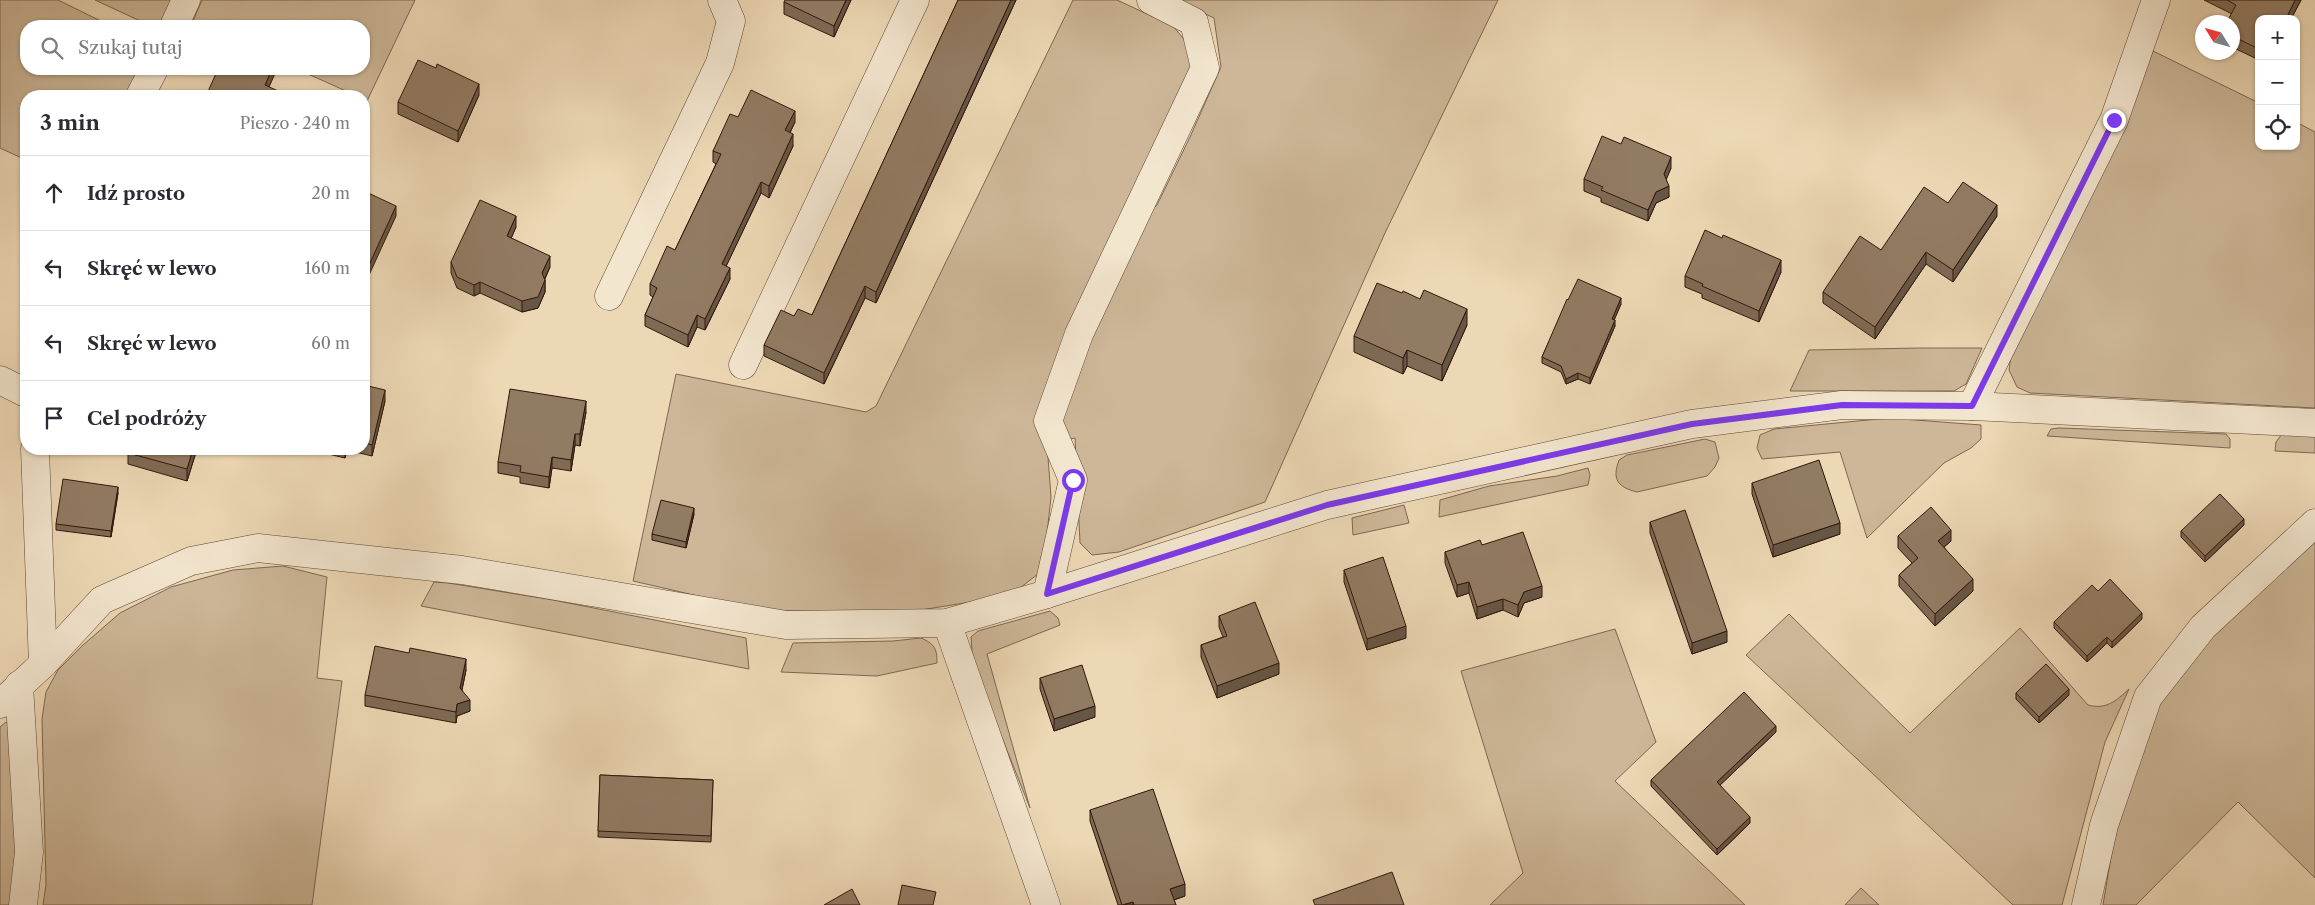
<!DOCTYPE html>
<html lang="pl">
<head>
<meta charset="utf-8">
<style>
  :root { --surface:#fff; --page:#f7f7f7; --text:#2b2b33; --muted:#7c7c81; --line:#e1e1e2 }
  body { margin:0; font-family:"Libre Caslon Text",serif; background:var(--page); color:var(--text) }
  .controls { position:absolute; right:15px; top:15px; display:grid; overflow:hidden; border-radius:10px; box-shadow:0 1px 4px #0004 }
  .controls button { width:45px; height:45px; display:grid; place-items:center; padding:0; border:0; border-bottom:1px solid var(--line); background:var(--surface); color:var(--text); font:25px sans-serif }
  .compass { position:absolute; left:2195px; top:15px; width:45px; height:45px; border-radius:50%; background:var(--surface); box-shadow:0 1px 4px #0004; rotate:307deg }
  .stop { position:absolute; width:15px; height:15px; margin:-11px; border:4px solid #7c3aed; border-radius:50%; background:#fff }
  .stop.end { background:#7c3aed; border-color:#fff; box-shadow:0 1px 5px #0008 }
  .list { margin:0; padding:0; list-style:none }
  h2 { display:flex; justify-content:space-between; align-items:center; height:65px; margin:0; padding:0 20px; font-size:21px }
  h2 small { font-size:16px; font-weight:400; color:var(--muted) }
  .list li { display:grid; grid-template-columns:32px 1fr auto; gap:15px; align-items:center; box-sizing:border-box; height:75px; padding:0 20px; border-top:1px solid var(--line) }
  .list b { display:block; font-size:19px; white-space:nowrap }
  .list em { font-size:16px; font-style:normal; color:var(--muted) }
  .icon { flex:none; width:28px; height:28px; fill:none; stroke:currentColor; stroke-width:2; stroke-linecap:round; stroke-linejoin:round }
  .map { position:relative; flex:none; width:2315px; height:905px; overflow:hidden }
  .search { position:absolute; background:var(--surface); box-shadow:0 1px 4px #0004; left:20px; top:20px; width:350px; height:55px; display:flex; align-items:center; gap:12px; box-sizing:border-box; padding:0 18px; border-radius:20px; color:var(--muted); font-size:19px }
  .panel { position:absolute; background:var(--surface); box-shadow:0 1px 4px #0004; left:20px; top:90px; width:350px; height:365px; border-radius:20px }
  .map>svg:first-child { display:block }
  .green { fill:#cdb798; stroke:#7e6751 }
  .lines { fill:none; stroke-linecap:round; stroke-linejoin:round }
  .minor-casing { stroke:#5f4735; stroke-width:29 }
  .minor { stroke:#f3e6cf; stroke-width:28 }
  .wall { fill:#7e6a55; stroke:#30170a }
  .shaded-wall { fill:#665645; stroke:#30170a }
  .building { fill:#927b63; stroke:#30170a }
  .route { stroke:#7c3aed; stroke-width:6 }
</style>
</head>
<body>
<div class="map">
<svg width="2315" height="905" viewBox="0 0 2315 905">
  <rect width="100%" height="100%" fill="#edd8b5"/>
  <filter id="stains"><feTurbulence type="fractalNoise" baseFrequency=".004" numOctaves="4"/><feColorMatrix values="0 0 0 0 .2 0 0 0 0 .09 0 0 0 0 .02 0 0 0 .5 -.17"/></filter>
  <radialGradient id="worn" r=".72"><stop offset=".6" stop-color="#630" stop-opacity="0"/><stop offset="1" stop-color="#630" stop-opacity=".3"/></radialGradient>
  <g class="green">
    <polygon points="0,0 58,0 111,26 26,26 26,69 139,69 127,96 26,96 26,160 0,148"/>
    <polygon points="95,0 176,0 165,26 151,26"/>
    <polygon points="202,0 415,0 367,101 364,99 364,96 357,96 297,69 364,69 364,26 203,26 193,21"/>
    <polygon points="1073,0 1117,0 1173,26 1187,43 1192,62 1193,81 1107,250 1157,205 1190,137 1221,67 1214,18 1176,0 1498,0 1385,233 1265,502 1119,552 1092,555 1080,543 1075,438 1047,444 1051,497 1044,561 1038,574 1020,588 990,599 914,611 763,611 633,581 676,374 866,412 876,406"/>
    <polygon points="2153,51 2259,103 2259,146 2296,146 2296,122 2315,132 2315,408 2030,393 2017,387 2009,370 2013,342 2084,207"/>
    <polygon points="1920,348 1982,348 1966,384 1954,391 1790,391 1809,350"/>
    <polygon points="1889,418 1981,425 1981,439 1971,448 1944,463 1867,538 1840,452 1762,459 1757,448 1760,435 1774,429"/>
    <polygon points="2059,428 2226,434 2230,439 2230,448 2047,436 2051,429"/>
    <polygon points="2282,434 2315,436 2315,453 2275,451 2276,442"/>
    <path d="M 1705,439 L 1715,442 L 1719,458 L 1715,467 L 1707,476 L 1637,492 C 1617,487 1612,479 1619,460 L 1627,455 Z"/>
    <polygon points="1588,468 1590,475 1588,485 1439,517 1440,500 1489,486 1557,476"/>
    <polygon points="1404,505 1409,523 1353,535 1352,518"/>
    <polygon points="2315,536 2315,878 2238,802 2136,905 2103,905 2114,839 2128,781 2165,687 2197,647"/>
    <polygon points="283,566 327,577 317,678 342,681 312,905 43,905 46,885 42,719 46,692 58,670 83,645 120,613 171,587 233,570"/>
    <polygon points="434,582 448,583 553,600 746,638 749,669 421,606"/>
    <polygon points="1050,611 1058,618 1060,625 987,654 1030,808 973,665 971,637 978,631"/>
    <path d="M 1789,614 L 1910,733 L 2020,628 L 2088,705 C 2106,710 2116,701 2129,689 L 2105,742 L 2062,905 L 2013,905 L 1746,655 Z"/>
    <polygon points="1615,629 1656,742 1615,781 1745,905 1490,905 1523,873 1461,671"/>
    <path d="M 921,638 C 935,644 937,649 937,663 L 877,676 L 781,672 L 793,643 L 893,641 Z"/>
    <polygon points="6,722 15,732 17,905 0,905 0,727"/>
    <polygon points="1861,888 1879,905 1845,905"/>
  </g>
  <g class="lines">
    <g class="minor-casing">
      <g id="minor">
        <polyline points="174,26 186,0"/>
        <polyline points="140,96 154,69"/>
        <polyline points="609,296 720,63 731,21 722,0"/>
        <polyline points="743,365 915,0"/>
        <polyline points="0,380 26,393"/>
        <polyline points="1972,406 2114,120 2156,0"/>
        <polyline points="35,449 43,664"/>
        <polyline points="1047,594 1073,480 1048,421 1079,334 1205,68 1194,22 1151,0"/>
        <polyline points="947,623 1046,905"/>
        <polyline points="19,685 29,852 23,905"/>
        <polyline points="0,704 43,664 102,600 191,561 258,548 462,570 786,625 947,623 1047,594 1327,505 1692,424 1842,405 1972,406 2315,423"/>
        <polyline points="2086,905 2104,825 2148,697 2203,627 2315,523"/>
      </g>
    </g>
    <use href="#minor" class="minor"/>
  </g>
  <g class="wall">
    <polygon points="851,0 834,37 784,14 784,2"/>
    <polygon points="958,0 1016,0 876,303 865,298 824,384 764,356 764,345 794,316 812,315"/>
    <polygon points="2204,0 2301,0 2291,19 2259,19 2259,60 2232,47 2232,14"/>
    <polygon points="479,95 458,142 398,114 398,102"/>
    <polygon points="738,117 795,122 790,133 793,146 769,198 761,193 726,266 730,279 705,330 697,327 688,347 645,326 645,315 653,297 650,295 650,284 675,250 716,164 713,162 713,151"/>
    <polygon points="1671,168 1666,179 1669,197 1656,203 1648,221 1601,202 1601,198 1584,191 1584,179"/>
    <polygon points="1948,203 1997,216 1953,282 1926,264 1875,339 1823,303 1823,292 1881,250"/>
    <polygon points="516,227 511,238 550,267 545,279 545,292 538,308 522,312 480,293 474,296 457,288 451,273 451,262"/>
    <polygon points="1781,272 1759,322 1702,298 1702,294 1685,287 1685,276"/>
    <polygon points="1568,300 1621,304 1614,320 1615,326 1590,384 1578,379 1566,384 1561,372 1542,363 1542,357"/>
    <polygon points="1467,325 1442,381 1407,366 1403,374 1354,352 1354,336"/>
    <polygon points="364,385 385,401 372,456 347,450 345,458 308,449 364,449"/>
    <polygon points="586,412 580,446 575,445 571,471 552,468 549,488 520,483 520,477 498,473 498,462"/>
    <polygon points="129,449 197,449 187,481 128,464 128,453"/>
    <polygon points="1752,483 1840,534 1773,557 1752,494"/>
    <polygon points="118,493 111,537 56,530 56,524"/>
    <polygon points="694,514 686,548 652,540 652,534"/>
    <polygon points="1650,522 1727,642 1692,654 1650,533"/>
    <polygon points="2244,525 2205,562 2181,537 2181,531"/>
    <polygon points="1898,536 1951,541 1944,547 1973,591 1935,626 1899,586 1899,575 1912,563 1898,548"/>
    <polygon points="1482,545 1542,597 1524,603 1518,617 1503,610 1477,619 1469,593 1457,597 1445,563 1445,552"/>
    <polygon points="1344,570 1406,638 1367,650 1344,582"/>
    <polygon points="1219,616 1279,674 1217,698 1201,657 1201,645 1223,637 1219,627"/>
    <polygon points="2142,619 2112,648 2107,643 2087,662 2054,628 2054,622"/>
    <polygon points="466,670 462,690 470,711 457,716 456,723 365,706 365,695"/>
    <polygon points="1040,678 1095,717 1054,731 1040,689"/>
    <polygon points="2016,693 2069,695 2039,723 2016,699"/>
    <polygon points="1776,732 1720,785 1750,823 1717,855 1651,786 1651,780"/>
    <polygon points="600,775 713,780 711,842 598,837"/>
    <polygon points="1090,810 1185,896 1174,900 1176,905 1118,905 1090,821"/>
  </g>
  <g class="shaded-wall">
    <polygon points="846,0 851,0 834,37 834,26"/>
    <polygon points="1011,0 1016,0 876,303 876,292"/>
    <polygon points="2295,0 2301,0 2291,19 2286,19"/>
    <polygon points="272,69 277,69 265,96 265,85"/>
    <polygon points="479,84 479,95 458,142 458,131"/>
    <polygon points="795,111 795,122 785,142 785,130"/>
    <polygon points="793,134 793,146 769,198 769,186"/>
    <polygon points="1671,157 1671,168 1664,185 1664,174"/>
    <polygon points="761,182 761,193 722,275 722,264"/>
    <polygon points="1669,186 1669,197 1656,203 1648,221 1648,210 1656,192"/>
    <polygon points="1997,205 1997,216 1953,282 1953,270"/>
    <polygon points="396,206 396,216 364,286 364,276"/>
    <polygon points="516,216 516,227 507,248 507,236"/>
    <polygon points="1926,252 1926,264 1875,339 1875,327"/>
    <polygon points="550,256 550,267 542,284 542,273"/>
    <polygon points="1781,260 1781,272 1759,322 1759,311"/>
    <polygon points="730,268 730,279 705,330 705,319"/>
    <polygon points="545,280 545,292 538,308 522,312 522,301"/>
    <polygon points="480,282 480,293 474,296 474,285"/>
    <polygon points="865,286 865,298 824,384 824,373"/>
    <polygon points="1621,298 1621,304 1612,325 1612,319"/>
    <polygon points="1467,309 1467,325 1442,381 1442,365"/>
    <polygon points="697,315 697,327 688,347 688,335"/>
    <polygon points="1615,320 1615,326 1590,384 1590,378"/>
    <polygon points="1407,350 1407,366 1403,374 1403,358"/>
    <polygon points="1578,373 1578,379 1566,384 1566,379"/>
    <polygon points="385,390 385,401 372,456 372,445"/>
    <polygon points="586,401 586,412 580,446 580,434"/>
    <polygon points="575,434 575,445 571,471 571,460"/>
    <polygon points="193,449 197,449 187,481 187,469"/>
    <polygon points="345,449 347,449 345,458"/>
    <polygon points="552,457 552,468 549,488 549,477"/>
    <polygon points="118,487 118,493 111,537 111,531"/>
    <polygon points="694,508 694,514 686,548 686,542"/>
    <polygon points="2244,519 2244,525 2205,562 2205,556"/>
    <polygon points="1840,523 1840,534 1773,557 1773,545"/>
    <polygon points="1951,530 1951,541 1938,552 1938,541"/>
    <polygon points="1973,579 1973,591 1935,626 1935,614"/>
    <polygon points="1469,582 1469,593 1457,597 1457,585"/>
    <polygon points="1542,586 1542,597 1524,603 1518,617 1518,605 1524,592"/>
    <polygon points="1503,599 1503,610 1477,619 1477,607"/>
    <polygon points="2142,613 2142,619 2112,648 2112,642"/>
    <polygon points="1406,626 1406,638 1367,650 1367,639"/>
    <polygon points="1727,631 1727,642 1692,654 1692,643"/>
    <polygon points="2107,637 2107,643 2087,662 2087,656"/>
    <polygon points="466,659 466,670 460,699 460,688"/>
    <polygon points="1279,663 1279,674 1217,698 1217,686"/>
    <polygon points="2069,689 2069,695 2039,723 2039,717"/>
    <polygon points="470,700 470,711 457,716 456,723 456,712 457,704"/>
    <polygon points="1095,706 1095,717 1054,731 1054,719"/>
    <polygon points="1776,726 1776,732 1717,788 1717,782"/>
    <polygon points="1750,817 1750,823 1717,855 1717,849"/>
    <polygon points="1185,884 1185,896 1170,901 1170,889"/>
    <polygon points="1133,902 1133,905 1124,905"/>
  </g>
  <g class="building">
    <polygon points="785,0 846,0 834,26 784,2"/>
    <polygon points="958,0 1011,0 876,292 865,286 824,373 764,345 781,310 794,316 798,309 812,315"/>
    <polygon points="2227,0 2295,0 2286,19 2259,19 2259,49 2232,36 2232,22 2227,22 2236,5"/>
    <polygon points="418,60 436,68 437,64 479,84 458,131 398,102"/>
    <polygon points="218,69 230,69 236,72 238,69 272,69 265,85 289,96 206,96"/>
    <polygon points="751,90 795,111 785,130 793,134 769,186 761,182 722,264 730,268 705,319 697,315 688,335 645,315 657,288 650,284 667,246 675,250 721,154 713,151 730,114 738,117"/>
    <polygon points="1602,136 1621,144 1624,137 1671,157 1664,174 1669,186 1656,192 1648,210 1601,190 1603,187 1584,179"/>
    <polygon points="1963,182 1997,205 1953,270 1926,252 1875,327 1823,292 1860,236 1881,250 1924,187 1948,203"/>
    <polygon points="364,191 396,206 364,276"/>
    <polygon points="480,200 516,216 507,236 550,256 542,273 545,280 538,297 522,301 480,282 474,285 457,277 451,262"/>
    <polygon points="1705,230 1722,238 1723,235 1781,260 1759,311 1702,286 1703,284 1685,276"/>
    <polygon points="1578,279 1621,298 1612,319 1615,320 1590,378 1578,373 1566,379 1561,366 1542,357 1567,299 1568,300"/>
    <polygon points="1377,283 1402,293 1403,291 1420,299 1424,290 1467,309 1442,365 1407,350 1403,358 1354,336"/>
    <polygon points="364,385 385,390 372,445 364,443"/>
    <polygon points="510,389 586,401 580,434 575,434 571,460 552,457 549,477 520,472 521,466 498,462"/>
    <polygon points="129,449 193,449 187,469 128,453"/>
    <polygon points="1819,460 1840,523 1773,545 1752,483"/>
    <polygon points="63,479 118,487 111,531 56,524"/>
    <polygon points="2220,494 2244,519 2205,556 2181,531"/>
    <polygon points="661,500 694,508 686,542 652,534"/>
    <polygon points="1931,507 1951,530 1938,541 1973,579 1935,614 1899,575 1918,558 1898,536"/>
    <polygon points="1685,510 1727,631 1692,643 1650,522"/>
    <polygon points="1523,532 1542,586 1524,592 1518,605 1503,599 1477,607 1469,582 1457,585 1445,552 1480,540 1482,545"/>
    <polygon points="1383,557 1406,626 1367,639 1344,570"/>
    <polygon points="2110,579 2142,613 2112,642 2107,637 2087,656 2054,622 2092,585 2098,591"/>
    <polygon points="1255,602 1279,663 1217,686 1201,645 1227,636 1219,616"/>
    <polygon points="375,646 409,653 410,648 466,659 460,688 470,700 457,704 456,712 365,695"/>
    <polygon points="2046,664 2069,689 2039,717 2016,693"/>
    <polygon points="1082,665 1095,706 1054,719 1040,678"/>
    <polygon points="1744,692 1776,726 1717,782 1750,817 1717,849 1651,780"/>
    <polygon points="600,775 713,780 711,836 598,831"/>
    <polygon points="1153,789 1185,884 1170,889 1176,905 1134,905 1133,902 1122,905 1090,810"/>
    <polygon points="1392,872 1404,905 1315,905 1313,900"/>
    <polygon points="902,885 936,892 933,905 898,905"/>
    <polygon points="852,889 860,905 824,905"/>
  </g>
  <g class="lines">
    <polyline class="route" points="1073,480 1047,594 1327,505 1692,424 1842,405 1972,406 2114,120"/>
  </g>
  <rect width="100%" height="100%" filter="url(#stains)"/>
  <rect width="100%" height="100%" fill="url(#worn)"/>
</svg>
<div class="controls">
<button>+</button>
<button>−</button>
<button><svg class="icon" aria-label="locate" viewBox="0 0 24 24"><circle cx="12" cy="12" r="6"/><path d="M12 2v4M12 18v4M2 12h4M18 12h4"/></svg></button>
</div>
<svg class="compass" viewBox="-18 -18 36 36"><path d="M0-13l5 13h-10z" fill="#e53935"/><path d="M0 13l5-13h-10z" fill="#7c7c81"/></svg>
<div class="stop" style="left:1073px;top:480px"></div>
<div class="stop end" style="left:2114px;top:120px"></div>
<div class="search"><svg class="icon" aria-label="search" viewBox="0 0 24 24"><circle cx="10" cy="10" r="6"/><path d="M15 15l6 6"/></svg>Szukaj tutaj</div>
<section class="panel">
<h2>3 min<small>Pieszo · 240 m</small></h2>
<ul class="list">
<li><svg class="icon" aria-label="ahead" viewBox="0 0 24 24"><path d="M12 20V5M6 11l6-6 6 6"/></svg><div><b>Idź prosto</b></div><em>20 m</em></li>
<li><svg class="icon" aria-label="left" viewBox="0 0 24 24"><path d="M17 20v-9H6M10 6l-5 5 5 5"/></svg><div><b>Skręć w lewo</b></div><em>160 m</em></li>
<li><svg class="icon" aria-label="left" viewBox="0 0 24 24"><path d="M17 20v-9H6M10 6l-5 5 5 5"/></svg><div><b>Skręć w lewo</b></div><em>60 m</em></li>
<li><svg class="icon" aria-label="arrive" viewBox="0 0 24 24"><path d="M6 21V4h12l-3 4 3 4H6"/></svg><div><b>Cel podróży</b></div></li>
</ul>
</section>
</div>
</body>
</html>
